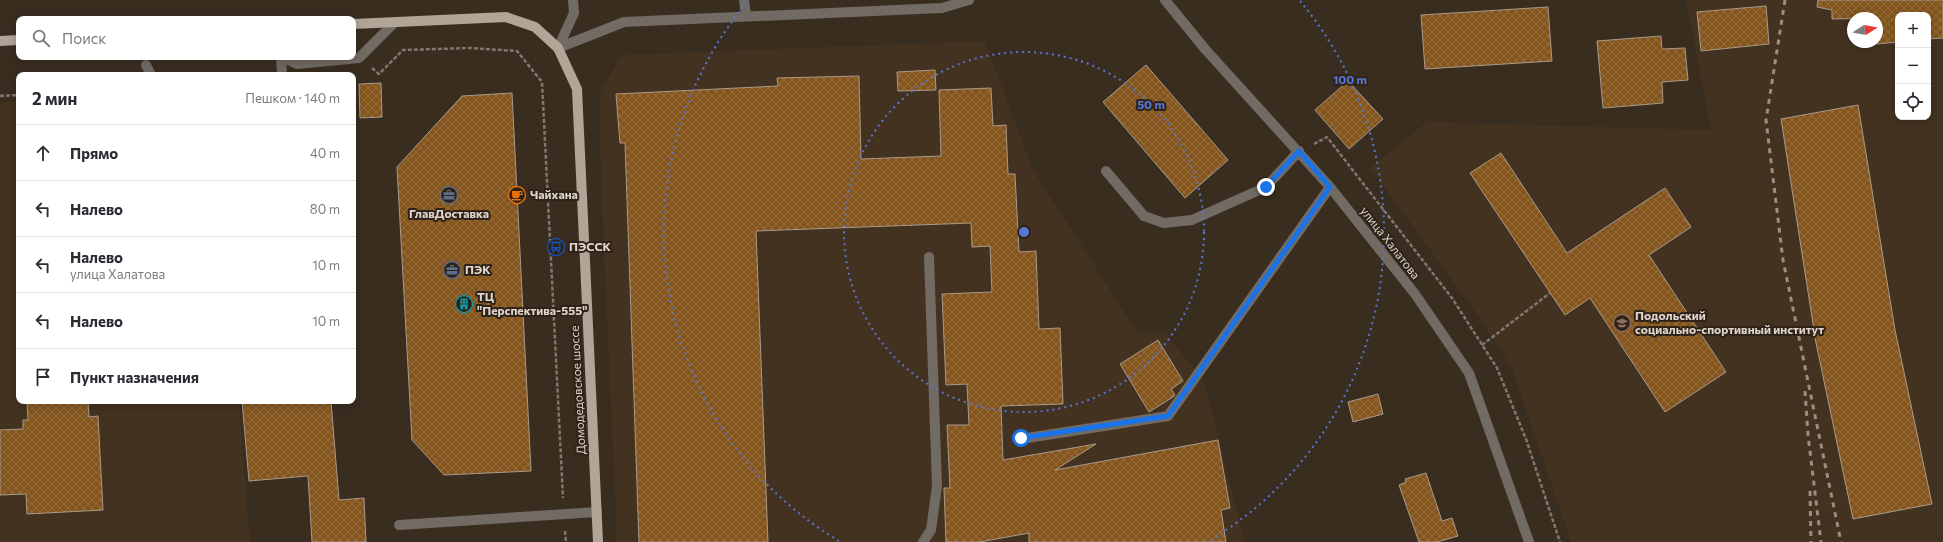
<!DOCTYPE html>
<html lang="ru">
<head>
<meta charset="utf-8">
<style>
  :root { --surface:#fff; --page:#f7f7f7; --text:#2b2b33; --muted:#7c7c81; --line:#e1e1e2 }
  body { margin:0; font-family:Commissioner,sans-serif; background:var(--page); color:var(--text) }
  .controls { position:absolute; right:12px; top:12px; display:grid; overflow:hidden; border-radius:8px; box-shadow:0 2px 10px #0003 }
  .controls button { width:36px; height:36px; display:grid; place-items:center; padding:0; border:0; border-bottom:1px solid var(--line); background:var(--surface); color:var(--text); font:20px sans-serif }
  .compass { position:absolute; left:1847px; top:12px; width:36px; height:36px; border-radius:50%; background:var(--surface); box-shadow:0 2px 10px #0003; rotate:79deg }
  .stop { position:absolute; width:12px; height:12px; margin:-9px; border:3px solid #1a73e8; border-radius:50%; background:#fff }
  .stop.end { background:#1a73e8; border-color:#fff; box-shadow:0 1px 4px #0008 }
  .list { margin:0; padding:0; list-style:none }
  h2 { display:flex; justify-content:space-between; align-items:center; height:52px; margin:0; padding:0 16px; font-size:17px }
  h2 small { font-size:13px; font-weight:400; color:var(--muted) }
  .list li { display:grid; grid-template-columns:26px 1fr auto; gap:12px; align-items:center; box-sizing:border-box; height:56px; padding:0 16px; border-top:1px solid var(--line) }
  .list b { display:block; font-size:15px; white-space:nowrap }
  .list p { margin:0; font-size:13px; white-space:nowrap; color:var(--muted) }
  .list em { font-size:13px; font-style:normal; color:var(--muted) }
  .icon { flex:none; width:22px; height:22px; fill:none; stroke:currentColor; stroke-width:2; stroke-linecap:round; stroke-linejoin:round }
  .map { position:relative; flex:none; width:1943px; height:542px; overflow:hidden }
  .search { position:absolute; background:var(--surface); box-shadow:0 2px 10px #0003; left:16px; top:16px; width:340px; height:44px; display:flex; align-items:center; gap:10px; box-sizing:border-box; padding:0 14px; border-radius:8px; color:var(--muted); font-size:15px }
  .panel { position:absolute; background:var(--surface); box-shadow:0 2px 10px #0003; left:16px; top:72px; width:340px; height:332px; border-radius:8px }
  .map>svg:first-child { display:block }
  .built { fill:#433220; fill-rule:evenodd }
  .building { fill:url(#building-cross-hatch); stroke:#aa9a8b }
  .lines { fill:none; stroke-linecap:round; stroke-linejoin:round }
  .path { stroke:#82776d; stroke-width:2.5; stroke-dasharray:4 2; stroke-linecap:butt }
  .minor { stroke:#716b64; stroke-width:10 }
  .major { stroke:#b2a598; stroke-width:10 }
  .rail { stroke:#998f86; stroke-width:3; stroke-dasharray:5 5; stroke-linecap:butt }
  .route { stroke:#1a73e8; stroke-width:5 }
  .ring { fill:none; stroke:#5776d5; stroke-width:2; stroke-dasharray:2 4 }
  .labels { text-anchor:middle; stroke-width:4; stroke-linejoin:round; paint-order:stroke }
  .poi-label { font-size:12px; font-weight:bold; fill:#ded5ce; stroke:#2f2317; text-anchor:start }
  .street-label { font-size:12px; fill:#ded5ce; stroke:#2f2317 }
  .centre { fill:#5776d5; stroke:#2f2317; stroke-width:2 }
  .ring-label { font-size:12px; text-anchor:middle; font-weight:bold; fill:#5776d5; stroke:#2f2317; stroke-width:4; stroke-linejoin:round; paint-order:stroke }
</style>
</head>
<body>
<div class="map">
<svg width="1943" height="542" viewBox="0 0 1943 542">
  <defs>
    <pattern id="building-cross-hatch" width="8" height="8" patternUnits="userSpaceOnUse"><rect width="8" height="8" fill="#84561e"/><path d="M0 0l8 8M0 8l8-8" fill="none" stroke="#956d3e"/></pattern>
  </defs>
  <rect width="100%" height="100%" fill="#392d20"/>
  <g class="built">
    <path d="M 1686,0 L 1943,0 L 1943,542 L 1571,542 L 1512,368 L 1472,307 L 1370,168 L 1427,122 L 1711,130 ZM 1898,15 L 1928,15 L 1928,117 L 1898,117 ZM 1853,18 L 1877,18 L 1877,42 L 1853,42 Z"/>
    <polygon points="985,41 1033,170 1138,333 1165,333 1203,379 1245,542 617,542 601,178 599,95 621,55"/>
    <polygon points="19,101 19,401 239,401 250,542 0,542 0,102"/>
  </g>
  <g class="building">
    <polygon points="1818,0 1943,0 1943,38 1928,39 1928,15 1898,15 1898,42 1877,44 1877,18 1832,19 1832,10 1817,7"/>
    <polygon points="1766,6 1769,44 1701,51 1697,12"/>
    <polygon points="1548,7 1552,61 1425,69 1421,15"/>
    <polygon points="1661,36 1662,49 1685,48 1688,80 1662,82 1663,103 1603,108 1597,41"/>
    <polygon points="1146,65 1228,160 1185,198 1103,102"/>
    <polygon points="935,70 936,90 898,91 897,72"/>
    <polygon points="859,76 861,159 941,156 939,90 991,88 993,126 1006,125 1008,174 1015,174 1019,252 1036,251 1039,329 1060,328 1063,404 1001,406 1003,460 1096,444 1055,470 1218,440 1230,508 1221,510 1226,542 1029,542 1029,533 980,542 946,542 944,488 950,488 947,425 969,425 967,384 946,385 942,294 992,292 990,246 972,247 971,223 756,231 768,542 639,542 625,143 620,143 616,94 778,86 777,78"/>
    <polygon points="1348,81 1383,119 1349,149 1315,110"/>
    <polygon points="381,83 382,117 360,118 359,84"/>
    <polygon points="512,93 531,471 444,475 412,440 397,167 462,96"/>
    <polygon points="1858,105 1895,330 1932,504 1853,519 1816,343 1781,119"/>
    <polygon points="1501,153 1567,253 1665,188 1691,227 1649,255 1726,372 1665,412 1590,298 1565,315 1470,173"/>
    <polygon points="1158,340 1183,381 1171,389 1175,395 1173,397 1149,412 1120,364"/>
    <polygon points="1378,394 1383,414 1353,422 1348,402"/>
    <polygon points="27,401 88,401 89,417 98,416 103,510 27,514 26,494 0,495 0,430 23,429 23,420 28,420"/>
    <polygon points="242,401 331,401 339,500 364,498 366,542 312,542 308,476 249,481"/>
    <polygon points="1426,473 1442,521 1452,518 1458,536 1437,542 1419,542 1399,485 1406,482 1405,479"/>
  </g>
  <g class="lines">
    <g class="path">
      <polyline points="372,68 379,74 403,50 470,48 517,51 542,82 563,498"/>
      <polyline points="0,96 19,95"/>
      <polyline points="1314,144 1327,137 1452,298 1497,368 1526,439 1560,542"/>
      <polyline points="1482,345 1550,293"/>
      <polyline points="565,531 566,542"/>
    </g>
    <g class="minor">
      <polyline points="744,0 746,16"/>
      <polyline points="1165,0 1205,49 1330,187 1415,294 1469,373 1529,542"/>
      <polyline points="558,48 624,22 942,8 969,0"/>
      <polyline points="558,48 574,13 573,0"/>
      <polyline points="281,57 282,75"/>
      <polyline points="282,57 297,64 359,58 395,22"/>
      <polyline points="146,65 151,75"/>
      <polyline points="1106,171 1144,216 1164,223 1192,220 1266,187 1299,151"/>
      <polyline points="1021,439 1168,416 1330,187"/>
      <polyline points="399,525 597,512"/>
      <polyline points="923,542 931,530 937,486 929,257"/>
    </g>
    <g class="major">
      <polyline points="353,24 506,17 535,27 558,48 577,89 598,542"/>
      <polyline points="0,41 19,40"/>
    </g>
    <g class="rail">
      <polyline points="1785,0 1766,120 1783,260 1841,542"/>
      <polyline points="1805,391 1808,435 1821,542"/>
      <polyline points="1810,491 1811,542"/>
    </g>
  </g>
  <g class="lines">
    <polyline class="route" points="1021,438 1168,416 1330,187 1299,151 1266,187"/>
  </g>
  <g class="ring">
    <circle cx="1024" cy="232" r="180"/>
    <path d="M839 541A360 360 0 0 1 748 1M1300 1A360 360 0 0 1 1209 541"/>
  </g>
  <defs>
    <g id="office-ring" transform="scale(0.9)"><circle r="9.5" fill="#2f2317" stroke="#5c6f8a" stroke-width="1.5"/><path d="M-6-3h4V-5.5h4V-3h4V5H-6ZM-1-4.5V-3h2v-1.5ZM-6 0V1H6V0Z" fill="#5c6f8a"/></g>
    <g id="cafe-ring" transform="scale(0.9)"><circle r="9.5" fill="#2f2317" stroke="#e8710a" stroke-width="1.5"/><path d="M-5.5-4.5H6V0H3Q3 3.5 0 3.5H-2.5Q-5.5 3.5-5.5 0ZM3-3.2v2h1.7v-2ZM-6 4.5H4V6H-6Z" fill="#e8710a"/></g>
    <g id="bus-ring" transform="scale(0.9)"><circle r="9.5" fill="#2f2317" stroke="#1a4fb4" stroke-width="1.5"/><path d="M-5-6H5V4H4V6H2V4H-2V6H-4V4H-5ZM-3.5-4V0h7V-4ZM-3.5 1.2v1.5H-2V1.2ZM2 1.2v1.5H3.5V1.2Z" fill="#1a4fb4"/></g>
    <g id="building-ring" transform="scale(0.9)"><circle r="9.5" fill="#2f2317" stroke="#0f9aa8" stroke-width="1.5"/><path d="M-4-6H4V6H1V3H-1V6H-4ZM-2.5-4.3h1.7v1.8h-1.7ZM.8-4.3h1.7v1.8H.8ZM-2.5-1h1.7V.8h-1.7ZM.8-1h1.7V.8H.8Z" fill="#0f9aa8"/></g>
    <g id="university-ring" transform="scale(0.9)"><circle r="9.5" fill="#2f2317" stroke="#8d6e63" stroke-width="1.5"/><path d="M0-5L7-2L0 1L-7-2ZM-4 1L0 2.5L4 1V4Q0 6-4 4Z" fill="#8d6e63"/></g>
  </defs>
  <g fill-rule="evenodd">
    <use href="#office-ring" x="449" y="195"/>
    <use href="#cafe-ring" x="517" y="195"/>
    <use href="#bus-ring" x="556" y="247"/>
    <use href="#office-ring" x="452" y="270"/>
    <use href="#building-ring" x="464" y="304"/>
    <use href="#university-ring" x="1622" y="323"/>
  </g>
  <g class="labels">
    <g class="poi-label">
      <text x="530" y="199">Чайхана</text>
      <text x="449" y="218" text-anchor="middle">ГлавДоставка</text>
      <text x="569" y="251">ПЭССК</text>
      <text x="465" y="274">ПЭК</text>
      <text x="477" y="301">ТЦ<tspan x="477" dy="14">"Перспектива-555"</tspan></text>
      <text x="1635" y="320">Подольский<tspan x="1635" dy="14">социально-спортивный институт</tspan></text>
    </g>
    <g class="street-label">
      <text transform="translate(1390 243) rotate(52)" y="4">улица Халатова</text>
      <text transform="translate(578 390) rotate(-93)" y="4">Домодедовское шоссе</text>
    </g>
  </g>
  <circle cx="1024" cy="232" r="6" class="centre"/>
  <g class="ring-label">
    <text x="1350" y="84">100 m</text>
    <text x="1151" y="109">50 m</text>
  </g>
</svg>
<div class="controls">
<button>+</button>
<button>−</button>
<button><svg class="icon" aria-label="locate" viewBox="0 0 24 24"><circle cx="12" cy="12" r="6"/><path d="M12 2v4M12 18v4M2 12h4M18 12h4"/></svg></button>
</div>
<svg class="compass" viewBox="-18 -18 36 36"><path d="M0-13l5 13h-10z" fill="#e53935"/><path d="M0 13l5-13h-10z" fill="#7c7c81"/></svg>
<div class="stop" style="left:1021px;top:438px"></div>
<div class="stop end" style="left:1266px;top:187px"></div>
<div class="search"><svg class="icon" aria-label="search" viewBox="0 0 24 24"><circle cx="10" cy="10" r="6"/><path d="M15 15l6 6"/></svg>Поиск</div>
<section class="panel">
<h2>2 мин<small>Пешком · 140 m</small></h2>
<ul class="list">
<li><svg class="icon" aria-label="ahead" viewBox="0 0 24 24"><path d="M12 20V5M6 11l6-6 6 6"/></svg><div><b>Прямо</b></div><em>40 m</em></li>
<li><svg class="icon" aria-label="left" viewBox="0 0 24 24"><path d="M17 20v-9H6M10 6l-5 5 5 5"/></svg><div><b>Налево</b></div><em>80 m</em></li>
<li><svg class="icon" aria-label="left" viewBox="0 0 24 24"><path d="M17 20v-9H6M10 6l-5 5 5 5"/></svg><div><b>Налево</b><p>улица Халатова</p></div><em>10 m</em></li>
<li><svg class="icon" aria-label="left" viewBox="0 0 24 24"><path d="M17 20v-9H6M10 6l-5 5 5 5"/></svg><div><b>Налево</b></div><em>10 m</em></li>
<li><svg class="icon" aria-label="arrive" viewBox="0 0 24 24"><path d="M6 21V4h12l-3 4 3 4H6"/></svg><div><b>Пункт назначения</b></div></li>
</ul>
</section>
</div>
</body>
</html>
